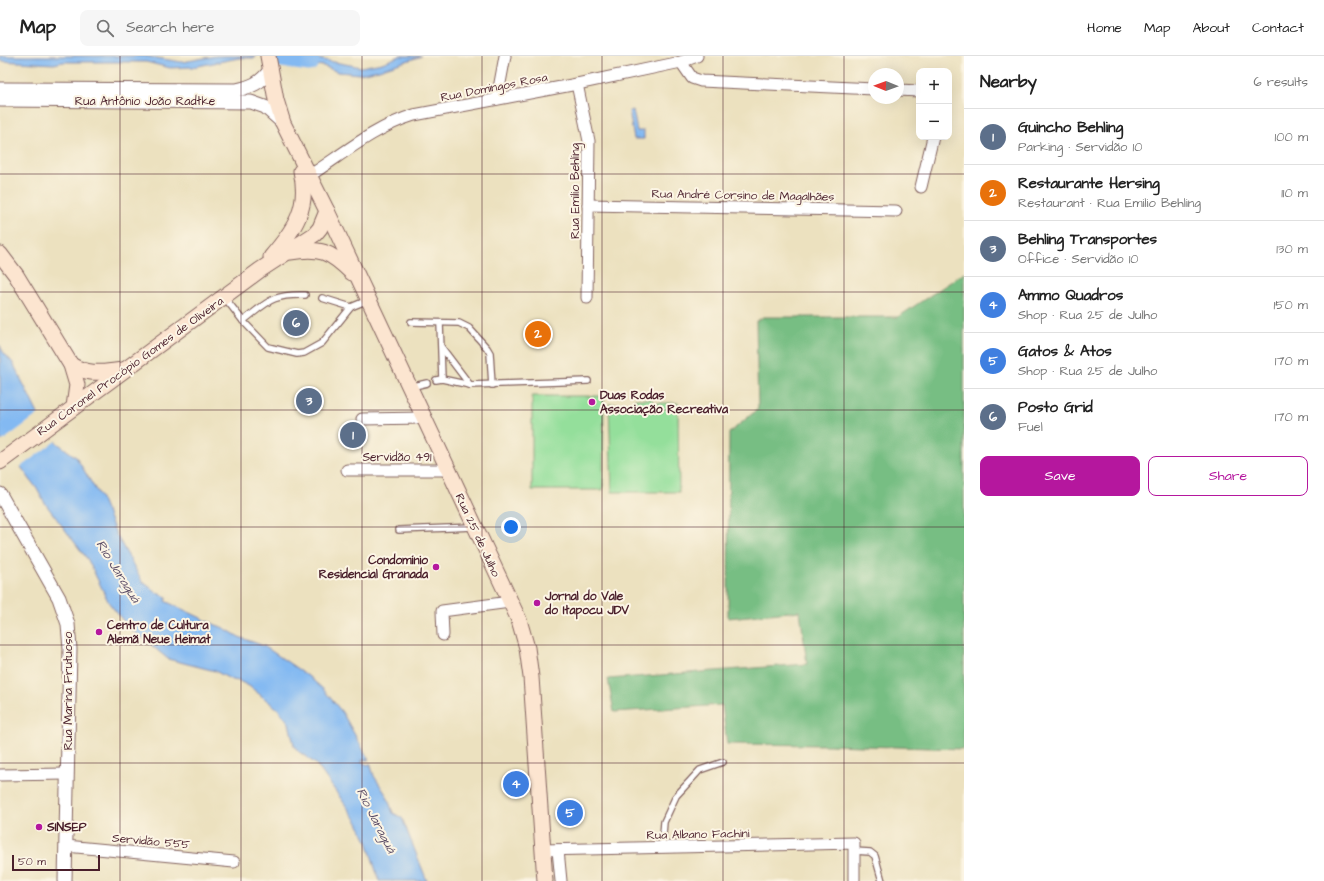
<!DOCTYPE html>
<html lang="en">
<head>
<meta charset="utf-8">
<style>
  :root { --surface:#fff; --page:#f6f6f6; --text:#222; --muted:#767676; --line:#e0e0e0; --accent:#b5179e }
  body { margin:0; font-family:"Architects Daughter",sans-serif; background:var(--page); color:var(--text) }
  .controls { position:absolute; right:12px; top:12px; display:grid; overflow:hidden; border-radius:8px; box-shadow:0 4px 16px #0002 }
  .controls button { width:36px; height:36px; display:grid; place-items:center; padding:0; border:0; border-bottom:1px solid var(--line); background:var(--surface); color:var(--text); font:20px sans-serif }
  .compass { position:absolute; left:868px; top:12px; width:36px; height:36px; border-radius:50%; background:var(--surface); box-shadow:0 4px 16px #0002; rotate:271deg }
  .scale { position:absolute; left:12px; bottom:10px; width:88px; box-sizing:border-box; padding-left:4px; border:2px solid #4a1f2b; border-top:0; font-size:11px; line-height:14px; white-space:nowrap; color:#4a1f2b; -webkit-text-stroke:3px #fcf5e5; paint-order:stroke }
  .you { position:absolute; left:511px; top:471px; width:14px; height:14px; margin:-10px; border:3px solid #fff; border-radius:50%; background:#1a73e8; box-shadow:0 0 0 6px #1a73e833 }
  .badge { display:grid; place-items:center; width:26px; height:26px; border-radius:50%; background:var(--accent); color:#fff; font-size:13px; font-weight:700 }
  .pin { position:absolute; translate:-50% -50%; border:2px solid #fff; box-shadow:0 1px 4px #0006 }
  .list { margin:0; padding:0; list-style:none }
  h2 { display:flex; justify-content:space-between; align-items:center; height:52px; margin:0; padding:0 16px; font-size:17px }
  h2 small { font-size:13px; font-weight:400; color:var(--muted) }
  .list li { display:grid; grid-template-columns:26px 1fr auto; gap:12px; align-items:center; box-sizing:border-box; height:56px; padding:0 16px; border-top:1px solid var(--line) }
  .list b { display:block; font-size:15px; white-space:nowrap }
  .list p { margin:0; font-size:13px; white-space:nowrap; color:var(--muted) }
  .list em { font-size:13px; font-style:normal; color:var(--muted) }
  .actions { display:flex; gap:8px; padding:12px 16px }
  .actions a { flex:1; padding:9px 0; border:1px solid var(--accent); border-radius:8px; text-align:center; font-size:14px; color:var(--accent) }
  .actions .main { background:var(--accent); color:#fff }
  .icon { flex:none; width:22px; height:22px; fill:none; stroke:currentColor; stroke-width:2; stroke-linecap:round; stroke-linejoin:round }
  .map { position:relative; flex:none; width:964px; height:825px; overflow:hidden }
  header { display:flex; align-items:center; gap:24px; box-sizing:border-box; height:56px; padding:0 20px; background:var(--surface); border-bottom:1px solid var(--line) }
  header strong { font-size:19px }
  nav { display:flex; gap:22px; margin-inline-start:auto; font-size:14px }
  .search { width:280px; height:36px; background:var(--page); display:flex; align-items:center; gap:10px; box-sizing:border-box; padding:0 14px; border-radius:8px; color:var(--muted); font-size:15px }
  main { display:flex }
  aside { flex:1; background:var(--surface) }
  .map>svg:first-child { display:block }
  .green { fill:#94df9b; stroke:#6f7f63 }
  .forest { fill:#77be83; stroke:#606e57 }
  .water { fill:#83b9f2; stroke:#666c8e }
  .pier { fill:#ece1bf }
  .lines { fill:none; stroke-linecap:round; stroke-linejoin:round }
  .river { stroke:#83b9f2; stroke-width:21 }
  .service-casing { stroke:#83635f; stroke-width:8 }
  .minor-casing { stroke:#83635f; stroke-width:13 }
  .tertiary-casing { stroke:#83635f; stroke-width:15 }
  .secondary-casing { stroke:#83635f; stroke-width:17 }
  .service { stroke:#fff; stroke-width:5.5 }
  .minor { stroke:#fff; stroke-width:11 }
  .tertiary { stroke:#fff; stroke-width:13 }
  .secondary { stroke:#fce5d0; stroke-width:15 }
  .grid { fill:none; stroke:#4a1f2b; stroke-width:1; stroke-opacity:0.55 }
  .poi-dot { fill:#b5179e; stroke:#fcf5e5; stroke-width:1.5 }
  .labels { text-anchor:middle; stroke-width:4; stroke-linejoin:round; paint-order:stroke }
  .street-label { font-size:12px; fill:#4a1f2b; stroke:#fcf5e5 }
  .poi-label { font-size:12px; font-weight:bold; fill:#4a1f2b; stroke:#fcf5e5; text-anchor:start }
  .water-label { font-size:13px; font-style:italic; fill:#5b4d67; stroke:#fcf5e5 }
</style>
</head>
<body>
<header>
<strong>Map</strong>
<div class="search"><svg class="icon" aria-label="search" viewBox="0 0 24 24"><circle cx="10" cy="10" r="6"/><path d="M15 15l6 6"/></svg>Search here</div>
<nav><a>Home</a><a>Map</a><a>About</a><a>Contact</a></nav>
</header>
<main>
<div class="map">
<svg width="964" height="825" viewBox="0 0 964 825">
  <rect width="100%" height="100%" fill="#fcf5e5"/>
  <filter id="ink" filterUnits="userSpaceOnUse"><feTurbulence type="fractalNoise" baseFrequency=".025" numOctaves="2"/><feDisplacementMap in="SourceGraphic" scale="8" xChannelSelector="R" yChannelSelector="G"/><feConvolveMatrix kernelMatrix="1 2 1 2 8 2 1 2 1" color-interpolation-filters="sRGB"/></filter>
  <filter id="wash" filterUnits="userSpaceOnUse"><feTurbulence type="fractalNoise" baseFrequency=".012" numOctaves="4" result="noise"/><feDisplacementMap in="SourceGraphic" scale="16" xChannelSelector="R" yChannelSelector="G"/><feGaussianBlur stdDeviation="0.9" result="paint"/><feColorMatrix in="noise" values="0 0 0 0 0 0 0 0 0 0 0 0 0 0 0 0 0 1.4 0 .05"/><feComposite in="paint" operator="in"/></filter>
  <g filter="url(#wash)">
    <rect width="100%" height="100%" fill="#ece1bf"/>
    <g class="green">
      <polygon points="532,340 604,340 603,434 532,434"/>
      <polygon points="635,343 652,343 653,347 678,347 679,436 612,436 609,348 635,347"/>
    </g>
    <polygon class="forest" points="964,217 964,693 829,689 727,688 722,649 614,656 608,623 807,608 800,555 728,562 729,377 758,353 756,265 763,261 898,261"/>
    <g class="water">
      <polygon points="0,0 144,0 182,6 216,0 255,0 255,2 239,2 193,11 170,12 146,6 63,6 54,8 0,5"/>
      <polygon points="281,0 302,0 361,11 382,7 400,0 422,0 379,14 360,18 338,16 323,10 281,5"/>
      <polygon points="633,54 637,75 644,75 644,83 634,83 629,55"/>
      <polygon points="0,289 3,296 13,307 44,370 56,386 76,401 103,446 116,478 142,525 157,537 167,541 165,545 216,569 224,572 239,581 264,590 308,620 323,633 342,656 369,704 362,704 362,706 368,709 370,707 374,720 387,740 393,757 402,762 427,825 379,825 367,785 357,765 316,708 298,695 294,689 289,667 278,653 249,630 239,625 232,624 215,615 168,603 139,579 130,573 109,547 88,504 44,446 37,433 0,382"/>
    </g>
    <polygon class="pier" points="40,357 57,384 19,412 1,386"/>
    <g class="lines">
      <polyline class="river" points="276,0 309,5"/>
    </g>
  </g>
  <g filter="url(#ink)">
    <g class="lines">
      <g class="service-casing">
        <g id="service">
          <polyline points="225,242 243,265 268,291 297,298 304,297 322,287 351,251 368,244"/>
          <polyline points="322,242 351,251"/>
          <path d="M 243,265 C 268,246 271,238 305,239"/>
          <polyline points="411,266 459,267 469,272 487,292 490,297 492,329"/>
          <polyline points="440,267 442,323"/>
          <polyline points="442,292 470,329"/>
          <polyline points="436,324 442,323 470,329 588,325"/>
          <polyline points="410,331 427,327"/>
          <polyline points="399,474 474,471"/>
          <polyline points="662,791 664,766 676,740 700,714 723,706"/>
          <polyline points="854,795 870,796 875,800 882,825"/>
        </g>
      </g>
      <g class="minor-casing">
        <g id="minor">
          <polyline points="681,6 692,22 701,25 874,33"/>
          <polyline points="577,28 589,85 587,242"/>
          <polyline points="898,34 919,35"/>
          <polyline points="497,43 505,0"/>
          <path d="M 309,120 C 343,98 375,71 414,59 L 577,28 L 681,6 L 697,0"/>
          <polyline points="921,131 933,81"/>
          <polyline points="588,149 896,155"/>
          <polyline points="362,363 424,362"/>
          <polyline points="347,414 448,414"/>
          <polyline points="443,579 442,555 510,546"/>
          <polyline points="0,719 67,718"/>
          <polyline points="66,790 234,806"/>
          <polyline points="542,794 854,787 854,825"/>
          <polyline points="558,794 561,825"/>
        </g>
      </g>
      <g class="tertiary-casing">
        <g id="tertiary">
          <path d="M 0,33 L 236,34 C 251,31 261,27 270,14"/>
          <polyline points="0,44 251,46 265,51 283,67"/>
          <polyline points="0,438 59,542 68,568 70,593 65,825"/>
        </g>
      </g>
      <g class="secondary-casing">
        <g id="secondary">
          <polyline points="268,0 276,44 283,67 327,155 519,564 527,592 531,621 545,825"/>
          <path d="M 290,196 C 320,191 330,195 352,217"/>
          <polyline points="0,198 16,219 71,309 77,329 74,351"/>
          <path d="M 271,201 C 294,174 310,152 301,115"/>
          <path d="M 71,309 C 91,320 102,316 123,314"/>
          <polyline points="0,406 260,214 315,178 320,172 327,155"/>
        </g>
      </g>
      <use href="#service" class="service"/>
      <use href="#minor" class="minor"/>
      <use href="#tertiary" class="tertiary"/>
      <use href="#secondary" class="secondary"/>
    </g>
  </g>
  <path class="grid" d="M 120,0 L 120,825M 241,0 L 241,825M 362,0 L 362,825M 482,0 L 482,825M 602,0 L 602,825M 723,0 L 723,825M 844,0 L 844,825M 0,118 L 964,118M 0,236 L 964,236M 0,354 L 964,354M 0,471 L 964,471M 0,589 L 964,589M 0,707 L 964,707"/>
  <g class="poi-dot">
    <circle cx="592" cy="346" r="4"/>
    <circle cx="436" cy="511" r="4"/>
    <circle cx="537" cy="547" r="4"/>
    <circle cx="99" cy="576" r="4"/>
    <circle cx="39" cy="771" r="4"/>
  </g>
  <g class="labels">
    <g class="street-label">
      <text transform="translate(494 31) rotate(-11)" y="4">Rua Domingos Rosa</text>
      <text x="145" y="49">Rua Antônio João Radtke</text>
      <text transform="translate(575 135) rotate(-90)" y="4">Rua Emilio Behling</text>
      <text transform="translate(743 139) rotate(1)" y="4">Rua André Corsino de Magalhães</text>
      <text transform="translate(130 310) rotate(-36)" y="4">Rua Coronel Procópio Gomes de Oliveira</text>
      <text x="397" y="405">Servidão 491</text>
      <text transform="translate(478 479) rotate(65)" y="4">Rua 25 de Julho</text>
      <text transform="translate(68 635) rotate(-90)" y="4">Rua Marina Frutuoso</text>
      <text transform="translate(698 778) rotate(-1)" y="4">Rua Albano Fachini</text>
      <text transform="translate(151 785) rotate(5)" y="4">Servidão 555</text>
    </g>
    <g class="poi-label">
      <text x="600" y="343">Duas Rodas<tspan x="600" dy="14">Associação Recreativa</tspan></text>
      <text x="428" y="508" text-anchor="end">Condomínio<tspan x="428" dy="14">Residencial Granada</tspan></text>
      <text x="545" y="544">Jornal do Vale<tspan x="545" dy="14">do Itapocu JDV</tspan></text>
      <text x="107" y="573">Centro de Cultura<tspan x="107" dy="14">Alemã Neue Heimat</tspan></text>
      <text x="47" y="775">SINSEP</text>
    </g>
    <g class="water-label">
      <text transform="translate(119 515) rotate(58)" y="5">Rio Jaraguá</text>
      <text transform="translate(377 764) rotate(63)" y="5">Rio Jaraguá</text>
    </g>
  </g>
</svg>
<div class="controls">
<button>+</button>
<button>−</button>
</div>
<svg class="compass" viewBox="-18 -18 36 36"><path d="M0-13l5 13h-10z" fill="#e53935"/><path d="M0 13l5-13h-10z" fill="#767676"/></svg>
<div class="scale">50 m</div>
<div class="you"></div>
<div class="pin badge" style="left:353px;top:379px;background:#5c6f8a">1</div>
<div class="pin badge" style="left:538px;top:278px;background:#e8710a">2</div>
<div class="pin badge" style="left:309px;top:345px;background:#5c6f8a">3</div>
<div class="pin badge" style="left:516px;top:728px;background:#3f7fe0">4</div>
<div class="pin badge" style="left:570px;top:757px;background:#3f7fe0">5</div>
<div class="pin badge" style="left:296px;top:267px;background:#5c6f8a">6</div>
</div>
<aside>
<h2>Nearby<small>6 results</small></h2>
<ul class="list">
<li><span class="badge" style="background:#5c6f8a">1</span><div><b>Guincho Behling</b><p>Parking · Servidão 10</p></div><em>100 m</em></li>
<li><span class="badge" style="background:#e8710a">2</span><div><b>Restaurante Hersing</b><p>Restaurant · Rua Emilio Behling</p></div><em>110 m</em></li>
<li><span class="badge" style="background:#5c6f8a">3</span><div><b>Behling Transportes</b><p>Office · Servidão 10</p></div><em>130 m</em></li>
<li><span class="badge" style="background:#3f7fe0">4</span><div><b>Ammo Quadros</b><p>Shop · Rua 25 de Julho</p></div><em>150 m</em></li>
<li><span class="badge" style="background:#3f7fe0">5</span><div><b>Gatos &amp; Atos</b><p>Shop · Rua 25 de Julho</p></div><em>170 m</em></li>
<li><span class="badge" style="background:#5c6f8a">6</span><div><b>Posto Grid</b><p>Fuel</p></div><em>170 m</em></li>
</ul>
<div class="actions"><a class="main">Save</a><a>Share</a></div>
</aside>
</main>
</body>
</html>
